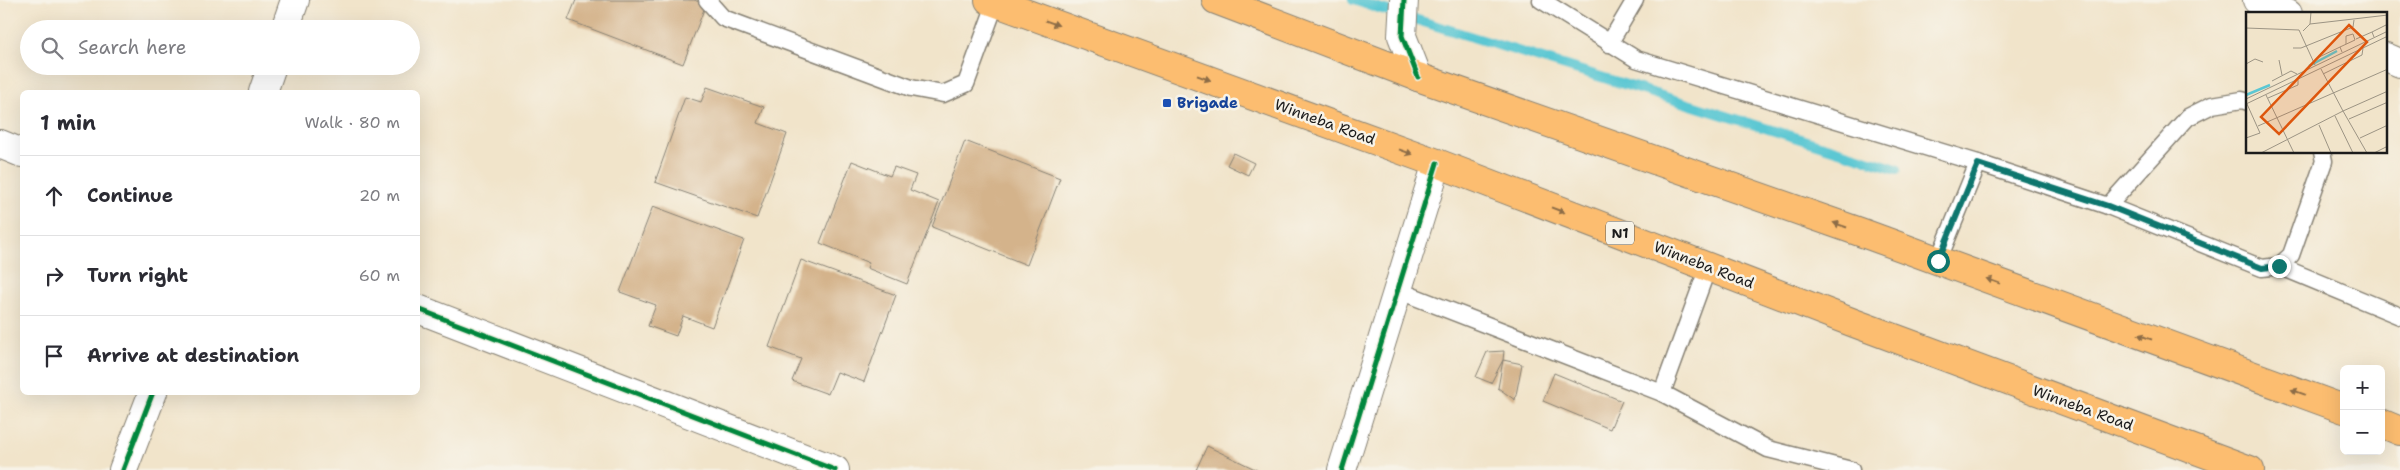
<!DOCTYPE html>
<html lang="en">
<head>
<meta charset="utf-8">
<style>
  :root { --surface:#fff; --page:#f7f7f7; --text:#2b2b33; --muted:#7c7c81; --line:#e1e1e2 }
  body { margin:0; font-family:"Shantell Sans",sans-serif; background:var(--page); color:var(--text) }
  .controls { position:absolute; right:15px; bottom:15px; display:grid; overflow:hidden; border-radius:8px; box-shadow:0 5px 20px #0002 }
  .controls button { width:45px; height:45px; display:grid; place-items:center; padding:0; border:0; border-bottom:1px solid var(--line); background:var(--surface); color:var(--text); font:25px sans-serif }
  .stop { position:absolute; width:15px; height:15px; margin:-11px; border:4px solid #0f766e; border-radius:50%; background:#fff }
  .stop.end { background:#0f766e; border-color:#fff; box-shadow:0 1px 5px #0008 }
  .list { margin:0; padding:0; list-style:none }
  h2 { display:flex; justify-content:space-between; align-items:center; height:65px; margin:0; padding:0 20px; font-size:21px }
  h2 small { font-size:16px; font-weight:400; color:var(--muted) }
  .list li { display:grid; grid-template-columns:32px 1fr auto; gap:15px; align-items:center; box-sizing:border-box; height:80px; padding:0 20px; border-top:1px solid var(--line) }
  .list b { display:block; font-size:19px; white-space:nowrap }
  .list em { font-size:16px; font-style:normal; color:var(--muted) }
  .icon { flex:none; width:28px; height:28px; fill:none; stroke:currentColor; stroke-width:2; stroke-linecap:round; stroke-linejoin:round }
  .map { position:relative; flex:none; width:2400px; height:470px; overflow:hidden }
  .search { position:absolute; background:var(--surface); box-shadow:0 5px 20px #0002; left:20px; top:20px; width:400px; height:55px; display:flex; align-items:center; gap:12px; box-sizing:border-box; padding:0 18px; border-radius:28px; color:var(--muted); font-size:19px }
  .panel { position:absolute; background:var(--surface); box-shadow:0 5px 20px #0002; left:20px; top:90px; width:400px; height:305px; border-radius:8px }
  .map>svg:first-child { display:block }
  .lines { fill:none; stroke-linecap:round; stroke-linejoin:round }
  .stream { stroke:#5bc7d3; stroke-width:10 }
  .building { fill:#d4b38b }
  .service-casing { stroke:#868073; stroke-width:19 }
  .minor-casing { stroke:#868073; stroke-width:30 }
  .trunk-casing { stroke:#868073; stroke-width:30 }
  .service { stroke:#fff; stroke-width:16 }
  .minor { stroke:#fff; stroke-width:28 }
  .trunk { stroke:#fcbd6f; stroke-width:28 }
  .cycleway-casing { stroke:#f7f3e8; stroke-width:8 }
  .cycleway { stroke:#00873e; stroke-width:5 }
  .oneway { fill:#8c6c46 }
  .route { stroke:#0f766e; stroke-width:6 }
  .transit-dot { fill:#1a4fb4; stroke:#f7f3e8; stroke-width:2 }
  .labels { text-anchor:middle; stroke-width:5; stroke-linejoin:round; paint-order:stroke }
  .shield { fill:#f7f3e8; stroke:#5e5c59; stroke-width:1 }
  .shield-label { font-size:14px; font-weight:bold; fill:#1c1c1c }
  .transit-label { font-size:15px; font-weight:bold; fill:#164399; stroke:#f7f3e8; text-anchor:start }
  .street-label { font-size:15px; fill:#1c1c1c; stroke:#f7f3e8 }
  .inset-river { fill:none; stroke:#5bc7d3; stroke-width:2.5 }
  .inset-road { fill:none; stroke:#9c9484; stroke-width:1 }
  .view { fill:#de560d; fill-opacity:0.15; stroke:#de560d; stroke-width:2.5 }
  .inset-edge { fill:none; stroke:#1c1c1c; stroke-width:2.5 }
</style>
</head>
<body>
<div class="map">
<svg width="2400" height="470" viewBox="0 0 2400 470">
  <rect width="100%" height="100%" fill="#f7f3e8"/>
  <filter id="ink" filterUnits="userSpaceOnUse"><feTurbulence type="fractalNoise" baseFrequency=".02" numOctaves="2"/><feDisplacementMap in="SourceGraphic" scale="10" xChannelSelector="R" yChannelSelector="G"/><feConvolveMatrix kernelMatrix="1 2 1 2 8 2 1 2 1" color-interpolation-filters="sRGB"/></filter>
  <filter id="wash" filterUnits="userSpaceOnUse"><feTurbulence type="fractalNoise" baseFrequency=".0096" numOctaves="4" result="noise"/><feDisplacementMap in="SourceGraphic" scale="20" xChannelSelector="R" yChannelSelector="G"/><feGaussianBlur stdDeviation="1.12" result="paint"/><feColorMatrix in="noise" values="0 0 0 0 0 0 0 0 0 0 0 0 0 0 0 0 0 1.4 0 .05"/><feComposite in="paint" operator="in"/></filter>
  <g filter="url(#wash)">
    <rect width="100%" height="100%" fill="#f1e4ca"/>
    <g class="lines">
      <polyline class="stream" points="1353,0 1897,169"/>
    </g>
    <g id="blocks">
      <g class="building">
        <polygon points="576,0 694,0 706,4 683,64 568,20"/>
        <polygon points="707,87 764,107 758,123 787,134 757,218 655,182 685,97 701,102"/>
        <polygon points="965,141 1060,178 1027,265 932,227"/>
        <polygon points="1233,153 1254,163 1248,175 1227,165"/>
        <polygon points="852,161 890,176 894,167 916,175 910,190 939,202 907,284 867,268 869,263 820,243"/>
        <polygon points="653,206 744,240 712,327 683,316 676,336 648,326 656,305 620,292"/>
        <polygon points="801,260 896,295 864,382 837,372 828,394 792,381 801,359 769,347"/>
        <polygon points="1504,351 1503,360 1522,364 1515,400 1498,388 1503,360 1491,383 1476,377 1487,352"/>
        <polygon points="1554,373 1622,401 1610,429 1543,401"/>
        <polygon points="1207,446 1257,470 1196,470"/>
      </g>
    </g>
  </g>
  <g filter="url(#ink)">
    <use href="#blocks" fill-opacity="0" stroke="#868073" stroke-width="1"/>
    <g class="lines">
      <g class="service-casing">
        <g id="service">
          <polyline points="707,0 723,18 911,88 943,94 966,84 996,2"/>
          <polyline points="1541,0 1636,59 1978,163"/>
          <polyline points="1609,44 1635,0"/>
          <polyline points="2108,206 2188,117 2212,105 2242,100 2248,102"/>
          <polyline points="1938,261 1978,163 2108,206 2262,268 2279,266 2291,255 2324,161 2322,152"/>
          <polyline points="2279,266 2400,316"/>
          <polyline points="1397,290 1662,393 1768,449 1851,470"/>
          <polyline points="1662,393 1708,267"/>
        </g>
      </g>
      <g class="minor-casing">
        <g id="minor">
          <polyline points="1404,0 1402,36 1418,77"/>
          <polyline points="2257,0 2288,14"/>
          <polyline points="285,29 295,0"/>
          <polyline points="2386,57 2400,63"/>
          <polyline points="263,92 272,66"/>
          <polyline points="0,144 22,153"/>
          <polyline points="418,309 835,470"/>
          <polyline points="123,470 153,392"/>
          <polyline points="1342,470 1437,163"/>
        </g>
      </g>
      <g class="trunk-casing">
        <g id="trunk">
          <polyline points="989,0 1437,163 1854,323 2250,470"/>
          <polyline points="1216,0 1418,77 1860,232 2344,409"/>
          <polyline points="2381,423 2400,431"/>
        </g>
      </g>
      <use href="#service" class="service"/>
      <use href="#minor" class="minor"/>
      <use href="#trunk" class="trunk"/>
      <g class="cycleway-casing">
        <g id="cycleway">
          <polyline points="1404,0 1402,36 1418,77"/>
          <polyline points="418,309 835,470"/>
          <polyline points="123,470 153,392"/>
          <polyline points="1342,470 1437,163"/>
        </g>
      </g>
      <use href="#cycleway" class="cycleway"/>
    </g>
    <defs><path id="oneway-solid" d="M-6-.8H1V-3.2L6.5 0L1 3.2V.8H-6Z" transform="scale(1.25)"/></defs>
    <g class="oneway">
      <use href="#oneway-solid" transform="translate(1052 23) rotate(20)"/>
      <use href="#oneway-solid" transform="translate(1204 78) rotate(20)"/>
      <use href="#oneway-solid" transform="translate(1406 152) rotate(20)"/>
      <use href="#oneway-solid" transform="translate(1558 210) rotate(21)"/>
      <use href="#oneway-solid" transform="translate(1840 225) rotate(-161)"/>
      <use href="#oneway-solid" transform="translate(1993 281) rotate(-160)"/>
      <use href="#oneway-solid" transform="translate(2145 337) rotate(-160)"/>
      <use href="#oneway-solid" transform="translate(2298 392) rotate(-160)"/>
    </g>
  </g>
  <g class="lines" filter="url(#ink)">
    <polyline class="route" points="1938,261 1978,164 2108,206 2262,268 2279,266"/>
  </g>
  <rect class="transit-dot" x="1162" y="98" width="10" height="10" rx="2.5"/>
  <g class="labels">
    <rect class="shield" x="1606" y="221.5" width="28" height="23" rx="4"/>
    <g class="shield-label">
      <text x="1620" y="238">N1</text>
    </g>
    <g class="transit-label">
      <text x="1177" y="108">Brigade</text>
    </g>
    <g class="street-label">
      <text transform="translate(1325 122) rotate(20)" y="5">Winneba Road</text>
      <text transform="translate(1704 265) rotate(21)" y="5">Winneba Road</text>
      <text transform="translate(2083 408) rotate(20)" y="5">Winneba Road</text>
    </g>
  </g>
  <g transform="translate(2246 12)">
    <rect width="141" height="141" fill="#f1e4ca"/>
    <path class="inset-river" d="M 63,54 L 91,39M 0,83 L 24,73"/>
    <path class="inset-road" d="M 64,12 L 142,3M 0,16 L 53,18 L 69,53M 57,19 L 64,12 L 65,0M 128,25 L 126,20 L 142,12M 110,27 L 126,20M 47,36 L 55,36 L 107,15 L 108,8M 96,40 L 94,35 L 109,28 L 107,22 L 100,24 L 100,32M 71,46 L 94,35M 33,48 L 36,63M 0,52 L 9,47 L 17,50M 77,62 L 116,43 L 117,36M 26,69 L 45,59 L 51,62M 20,83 L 48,141M 22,86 L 52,73 L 52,68M 0,87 L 142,19M 0,92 L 142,24M 89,104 L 107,141M 103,107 L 142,90M 73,113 L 85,141M 12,114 L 142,57M 0,126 L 14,121 L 1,92M 114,126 L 142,113M 15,141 L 97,99 L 75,57M 121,141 L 97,99 L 142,79M 128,141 L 142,134"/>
    <path class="view" d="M 103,13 L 121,30 L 33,122 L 15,105 Z"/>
    <rect width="141" height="141" class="inset-edge"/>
  </g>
</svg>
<div class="controls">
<button>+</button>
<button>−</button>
</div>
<div class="stop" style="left:1938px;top:261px"></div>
<div class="stop end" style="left:2279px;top:266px"></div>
<div class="search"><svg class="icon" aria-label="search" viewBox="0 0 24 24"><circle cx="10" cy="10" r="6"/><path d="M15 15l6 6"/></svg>Search here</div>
<section class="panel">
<h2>1 min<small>Walk · 80 m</small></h2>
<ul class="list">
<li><svg class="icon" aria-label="ahead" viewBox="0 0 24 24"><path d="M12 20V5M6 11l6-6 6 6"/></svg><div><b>Continue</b></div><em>20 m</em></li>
<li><svg class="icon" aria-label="right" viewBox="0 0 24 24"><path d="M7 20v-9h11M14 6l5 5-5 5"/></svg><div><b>Turn right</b></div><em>60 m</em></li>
<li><svg class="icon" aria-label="arrive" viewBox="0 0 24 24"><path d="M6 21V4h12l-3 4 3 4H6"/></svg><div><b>Arrive at destination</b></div></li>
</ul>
</section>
</div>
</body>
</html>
